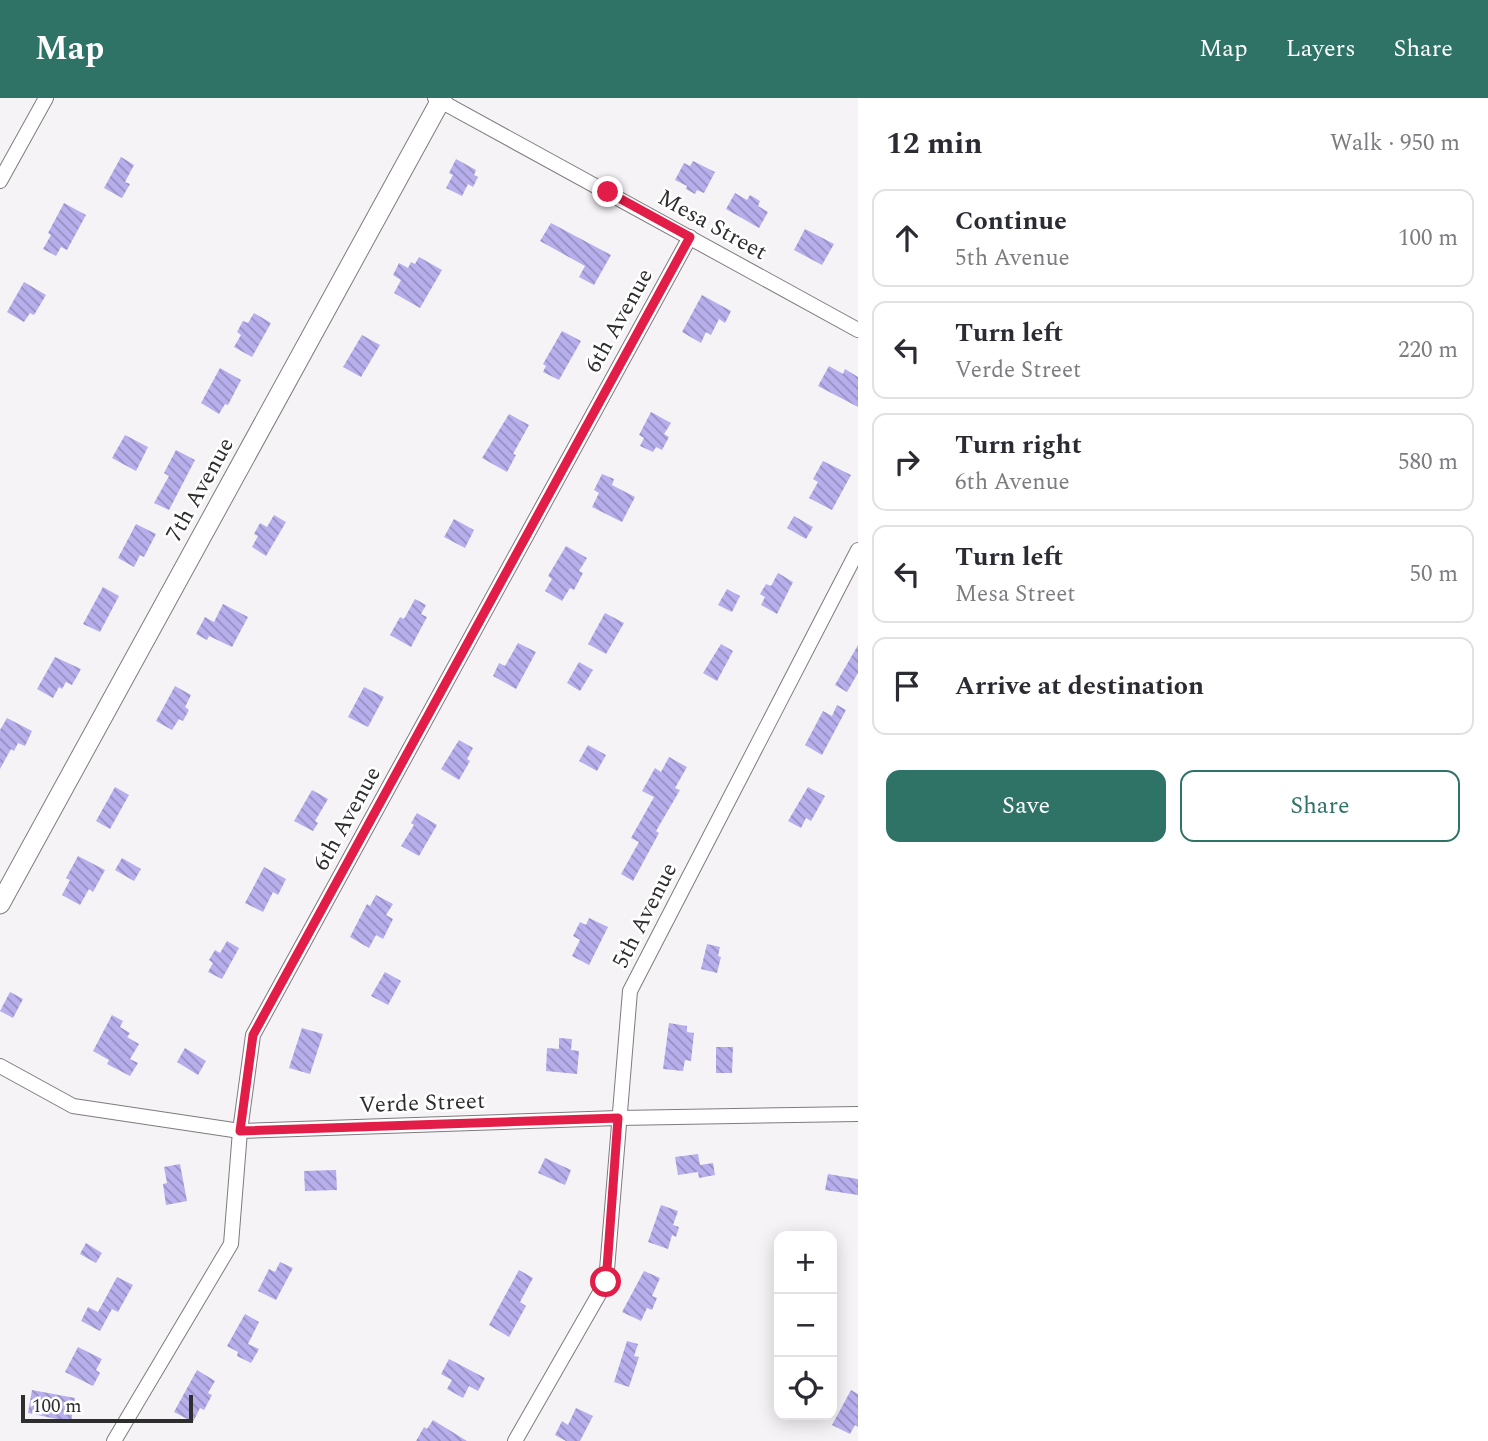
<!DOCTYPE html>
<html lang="en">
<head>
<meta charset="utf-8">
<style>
  :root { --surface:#fff; --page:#f2f2f3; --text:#2b2b33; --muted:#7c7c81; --line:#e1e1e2; --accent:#2f7367 }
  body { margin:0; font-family:Spectral,serif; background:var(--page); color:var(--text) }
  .controls { position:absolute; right:21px; bottom:21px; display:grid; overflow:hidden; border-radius:14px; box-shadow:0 4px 18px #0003 }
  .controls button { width:63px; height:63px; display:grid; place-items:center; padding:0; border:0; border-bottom:2px solid var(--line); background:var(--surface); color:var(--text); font:35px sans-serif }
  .scale { position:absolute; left:21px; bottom:18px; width:172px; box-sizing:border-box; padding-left:7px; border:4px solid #2f2e2f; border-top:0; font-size:19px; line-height:24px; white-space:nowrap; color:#2f2e2f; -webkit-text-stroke:5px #fff; paint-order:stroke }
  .stop { position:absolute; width:21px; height:21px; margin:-16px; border:5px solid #e11d48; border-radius:50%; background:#fff }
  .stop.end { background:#e11d48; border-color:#fff; box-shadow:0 2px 7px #0008 }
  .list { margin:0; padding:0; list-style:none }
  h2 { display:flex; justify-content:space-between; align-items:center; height:91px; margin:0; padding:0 28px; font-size:30px }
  h2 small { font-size:23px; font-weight:400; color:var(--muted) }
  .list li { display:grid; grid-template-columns:46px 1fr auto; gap:21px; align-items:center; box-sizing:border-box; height:98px; margin:0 14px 14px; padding:0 14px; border:2px solid var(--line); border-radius:14px }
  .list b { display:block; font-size:26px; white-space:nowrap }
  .list p { margin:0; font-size:23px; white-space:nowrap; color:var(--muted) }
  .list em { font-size:23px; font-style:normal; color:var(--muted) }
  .actions { display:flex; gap:14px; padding:21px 28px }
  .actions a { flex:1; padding:16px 0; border:2px solid var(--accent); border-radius:14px; text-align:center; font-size:24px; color:var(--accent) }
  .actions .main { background:var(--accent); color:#fff }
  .icon { flex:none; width:38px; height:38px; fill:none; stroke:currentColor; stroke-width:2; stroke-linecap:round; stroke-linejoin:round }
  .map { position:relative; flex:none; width:858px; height:1343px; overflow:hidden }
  header { display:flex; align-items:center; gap:42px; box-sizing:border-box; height:98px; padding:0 35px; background:var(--accent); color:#fff }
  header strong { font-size:33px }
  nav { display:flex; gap:38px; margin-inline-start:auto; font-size:24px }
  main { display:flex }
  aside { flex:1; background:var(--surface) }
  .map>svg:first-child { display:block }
  .building { fill:url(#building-back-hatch) }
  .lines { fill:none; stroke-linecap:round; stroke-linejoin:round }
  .street-casing { stroke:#7e7b7e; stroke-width:16 }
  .secondary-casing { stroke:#7e7b7e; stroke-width:21 }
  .street { stroke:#fff; stroke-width:14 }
  .secondary { stroke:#fff; stroke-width:19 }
  .route { stroke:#e11d48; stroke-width:9 }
  .labels { text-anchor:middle; stroke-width:5; stroke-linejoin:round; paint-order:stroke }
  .street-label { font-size:23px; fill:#2f2e2f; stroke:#fff }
</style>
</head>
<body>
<header>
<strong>Map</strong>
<nav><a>Map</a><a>Layers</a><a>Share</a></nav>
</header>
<main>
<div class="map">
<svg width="858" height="1343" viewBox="0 0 858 1343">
  <defs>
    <pattern id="building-back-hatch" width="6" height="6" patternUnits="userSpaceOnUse" patternTransform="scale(1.75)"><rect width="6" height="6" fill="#b7aeec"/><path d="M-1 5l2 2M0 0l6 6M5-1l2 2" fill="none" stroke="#958ec0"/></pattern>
  </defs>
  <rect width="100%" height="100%" fill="#f6f3f7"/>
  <g class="building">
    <polygon points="121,59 134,67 125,84 130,86 122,100 104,90"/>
    <polygon points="456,61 476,72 474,77 478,79 473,89 468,86 462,98 446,90 453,77 449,75"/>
    <polygon points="693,63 715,74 704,95 697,92 695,96 686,91 687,88 675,82 684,65 690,68"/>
    <polygon points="735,95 747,102 750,97 760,103 758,108 768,114 759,130 726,111"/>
    <polygon points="64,105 86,117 67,152 61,149 56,158 43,151 51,137 48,135"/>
    <polygon points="551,125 611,157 594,187 579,179 585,168 540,143"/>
    <polygon points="805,131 834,146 822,167 794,152"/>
    <polygon points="419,159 442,172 420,210 394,195 401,182 393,177 399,165 408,170 411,164 415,166"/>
    <polygon points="24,184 46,197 34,217 30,215 24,224 7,214"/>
    <polygon points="702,197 731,213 725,225 719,221 711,237 706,234 701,245 682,234"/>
    <polygon points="254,215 271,225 252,259 234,249 241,237 237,234 243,223 248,225"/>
    <polygon points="562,233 581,243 559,282 543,274 546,268 543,266"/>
    <polygon points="362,237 380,247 361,279 343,269"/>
    <polygon points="829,268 843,276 845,271 858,279 858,309 818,288"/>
    <polygon points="220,270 241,282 228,307 225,306 219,316 201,305"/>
    <polygon points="651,314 671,325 664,336 669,339 662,352 656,349 653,354 640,348 644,340 639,337"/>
    <polygon points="509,316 529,327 513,356 516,357 507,374 482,360"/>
    <polygon points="125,337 148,349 136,373 112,360"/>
    <polygon points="176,352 195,362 169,412 154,405 169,378 164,375"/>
    <polygon points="823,363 851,377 832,412 809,400 818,384 813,381"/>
    <polygon points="602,376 614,381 612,387 635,399 622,424 592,409 599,395 594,392"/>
    <polygon points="274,417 286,424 266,458 252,449 258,438 254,436 260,425 267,429"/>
    <polygon points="794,418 813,429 806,441 787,430"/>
    <polygon points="454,421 474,432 465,450 444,439"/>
    <polygon points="136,426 156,436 144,459 140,457 134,469 118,460"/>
    <polygon points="566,448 587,460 579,473 583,475 574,492 570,490 562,503 545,493 552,481 548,478"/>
    <polygon points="778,475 793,484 777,516 761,507 765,499 760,496 766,486 771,488"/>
    <polygon points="103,489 119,498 100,534 83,526"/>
    <polygon points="727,491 740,498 732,514 718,507"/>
    <polygon points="415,501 426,507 421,516 427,519 411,549 390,537 400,519 404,521"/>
    <polygon points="223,506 248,519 232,549 209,538 207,542 196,536 205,519 214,524"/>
    <polygon points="605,515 624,525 606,556 588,546"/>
    <polygon points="518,545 536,554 516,591 493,578 499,565 505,568"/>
    <polygon points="721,546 733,553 717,583 703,575"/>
    <polygon points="858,547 858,575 847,594 835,587"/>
    <polygon points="55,559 81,571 72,587 66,584 62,591 59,589 53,600 37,591"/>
    <polygon points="579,564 593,572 580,593 567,585"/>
    <polygon points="175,588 191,597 185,609 189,612 183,623 179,621 172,632 156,623"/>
    <polygon points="364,589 384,599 368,629 348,619"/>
    <polygon points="837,607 846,612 822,657 805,647 823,613 832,618"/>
    <polygon points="7,620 32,633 25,648 18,645 14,653 11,651 0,671 0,632"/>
    <polygon points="459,642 473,650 467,661 470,663 459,682 441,671"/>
    <polygon points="588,647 606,657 597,673 579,663"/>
    <polygon points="669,659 687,669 675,690 680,692 656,733 659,735 633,783 621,776 639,744 631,740 654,699 642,693 655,670 661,674"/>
    <polygon points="115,689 129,697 110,731 96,723"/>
    <polygon points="808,689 825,698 811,723 806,720 801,730 788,723"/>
    <polygon points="312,692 328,701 315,723 318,725 313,733 294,723"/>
    <polygon points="417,715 437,727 419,758 401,748 414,727 411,725"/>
    <polygon points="78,758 105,772 93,794 89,791 80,807 62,797 70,782 66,780"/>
    <polygon points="122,760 141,771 134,783 115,772"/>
    <polygon points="264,769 286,781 278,797 273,794 263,814 245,805"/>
    <polygon points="376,797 393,806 386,817 393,821 383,841 376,837 369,850 350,839 367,806 370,808"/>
    <polygon points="589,820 608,829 589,867 572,858 580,842 573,838 580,824 586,827"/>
    <polygon points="227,843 239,850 222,881 208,874 213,865 209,862 215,852 220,855"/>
    <polygon points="707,846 720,849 718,858 721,859 717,875 701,871"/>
    <polygon points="385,874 401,883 388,907 371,898"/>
    <polygon points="10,894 23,901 13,920 0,913"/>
    <polygon points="112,917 123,923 120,929 130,935 127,939 139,946 130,961 138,965 130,978 107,966 109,962 93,953"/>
    <polygon points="669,925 687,928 687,934 694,935 691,963 685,962 683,973 663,971"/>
    <polygon points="302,930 323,936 310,976 289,970"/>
    <polygon points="559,940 572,941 571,952 579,953 577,976 546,973 547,950 559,951"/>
    <polygon points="716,949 733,949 732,975 716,975"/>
    <polygon points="185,950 206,963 198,977 177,964"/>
    <polygon points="698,1056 700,1067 713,1065 715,1077 699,1080 698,1074 678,1077 675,1059"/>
    <polygon points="545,1060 571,1072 565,1087 538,1075"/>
    <polygon points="180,1066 187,1103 166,1107 163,1086 167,1085 164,1069"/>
    <polygon points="336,1072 337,1092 305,1093 304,1073"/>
    <polygon points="828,1076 858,1081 858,1097 825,1092"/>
    <polygon points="661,1107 678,1113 673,1127 679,1129 676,1139 672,1137 668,1151 648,1144"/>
    <polygon points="86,1145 102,1155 96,1165 80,1156"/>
    <polygon points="280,1164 293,1170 276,1202 258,1193 269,1171 275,1174"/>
    <polygon points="519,1172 533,1180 520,1204 526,1208 509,1239 489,1227"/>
    <polygon points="644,1173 660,1180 652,1198 657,1200 652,1212 647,1210 641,1223 622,1214"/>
    <polygon points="117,1179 133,1187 118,1214 112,1211 100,1233 81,1223 88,1209 98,1214"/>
    <polygon points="245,1216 259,1224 248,1246 259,1251 251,1265 237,1258 238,1254 227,1248"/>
    <polygon points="627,1243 638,1246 634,1258 639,1259 629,1289 614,1284"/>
    <polygon points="78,1249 102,1261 96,1272 100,1275 93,1288 65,1274"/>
    <polygon points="449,1261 485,1280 478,1293 469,1288 463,1300 447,1291 452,1282 441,1276"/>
    <polygon points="197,1272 215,1283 208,1295 212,1297 204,1312 200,1310 193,1324 174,1314"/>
    <polygon points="32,1292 75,1300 71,1324 28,1315"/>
    <polygon points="851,1292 858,1296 858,1329 855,1327 850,1336 832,1327"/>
    <polygon points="576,1310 593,1318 580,1343 566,1343 555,1337 562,1323 568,1327"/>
    <polygon points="433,1322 467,1343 416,1343 424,1329 427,1331"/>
  </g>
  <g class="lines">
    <g class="street-casing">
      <g id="street">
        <polyline points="435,0 858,232"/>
        <polyline points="0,83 46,0"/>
        <polyline points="0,968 73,1008 240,1033 618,1020 858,1016"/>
        <polyline points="114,1343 231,1146 240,1033 253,937 690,139"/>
        <polyline points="515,1343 606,1184 630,893 858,452"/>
      </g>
    </g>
    <g class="secondary-casing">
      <polyline id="secondary" points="0,806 442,0"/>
    </g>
    <use href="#street" class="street"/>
    <use href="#secondary" class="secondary"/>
  </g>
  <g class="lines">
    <polyline class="route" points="606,1184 618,1020 240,1033 253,937 690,139 608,94"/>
  </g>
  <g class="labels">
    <g class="street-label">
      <text transform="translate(713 126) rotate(29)" y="8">Mesa Street</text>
      <text transform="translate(618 222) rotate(-61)" y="8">6th Avenue</text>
      <text transform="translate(199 391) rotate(-61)" y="8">7th Avenue</text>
      <text transform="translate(346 720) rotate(-61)" y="8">6th Avenue</text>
      <text transform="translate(644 817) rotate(-63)" y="8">5th Avenue</text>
      <text transform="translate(422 1004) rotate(-2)" y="8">Verde Street</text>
    </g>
  </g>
</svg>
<div class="controls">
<button>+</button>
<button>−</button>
<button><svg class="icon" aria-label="locate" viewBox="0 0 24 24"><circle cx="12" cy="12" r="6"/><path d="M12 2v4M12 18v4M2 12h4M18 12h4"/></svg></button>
</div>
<div class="scale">100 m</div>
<div class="stop" style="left:606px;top:1184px"></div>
<div class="stop end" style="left:608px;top:94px"></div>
</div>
<aside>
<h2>12 min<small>Walk · 950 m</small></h2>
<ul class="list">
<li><svg class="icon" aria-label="ahead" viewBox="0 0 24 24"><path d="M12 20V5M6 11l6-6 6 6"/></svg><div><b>Continue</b><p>5th Avenue</p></div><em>100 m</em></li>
<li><svg class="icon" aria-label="left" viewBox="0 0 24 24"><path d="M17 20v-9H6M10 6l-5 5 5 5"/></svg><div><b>Turn left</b><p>Verde Street</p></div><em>220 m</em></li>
<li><svg class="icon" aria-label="right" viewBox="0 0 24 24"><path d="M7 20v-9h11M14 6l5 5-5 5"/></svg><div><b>Turn right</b><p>6th Avenue</p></div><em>580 m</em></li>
<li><svg class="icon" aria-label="left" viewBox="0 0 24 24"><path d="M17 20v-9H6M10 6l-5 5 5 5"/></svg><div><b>Turn left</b><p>Mesa Street</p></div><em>50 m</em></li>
<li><svg class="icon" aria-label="arrive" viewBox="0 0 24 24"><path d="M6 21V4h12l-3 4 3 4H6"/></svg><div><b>Arrive at destination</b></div></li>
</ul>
<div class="actions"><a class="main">Save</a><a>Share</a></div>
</aside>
</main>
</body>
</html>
